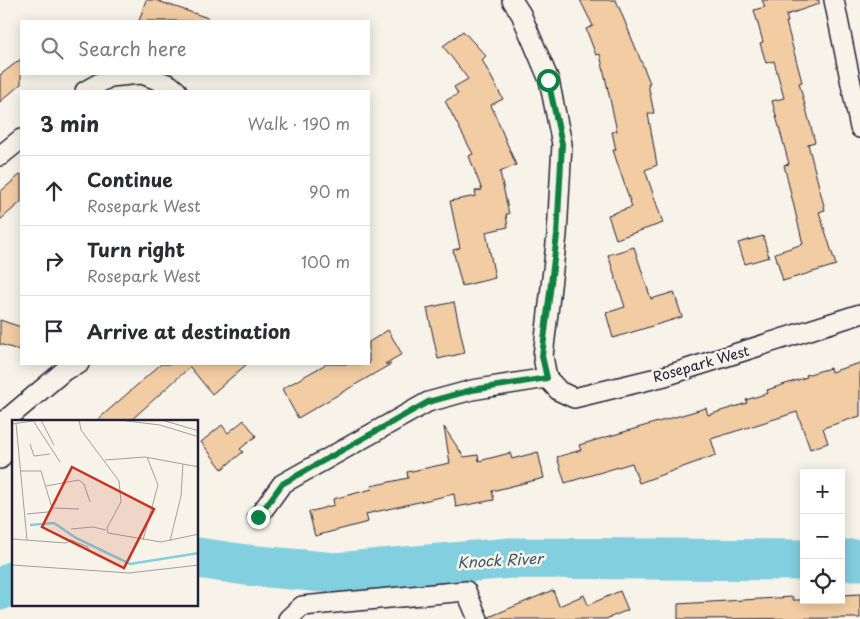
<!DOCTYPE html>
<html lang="en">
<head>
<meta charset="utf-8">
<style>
  :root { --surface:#fff; --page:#f7f7f7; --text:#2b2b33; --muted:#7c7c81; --line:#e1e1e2 }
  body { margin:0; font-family:"Playpen Sans",sans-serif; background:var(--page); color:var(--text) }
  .controls { position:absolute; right:15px; bottom:15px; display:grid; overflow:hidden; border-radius:0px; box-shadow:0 2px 12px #0003 }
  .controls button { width:45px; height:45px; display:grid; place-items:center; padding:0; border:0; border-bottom:1px solid var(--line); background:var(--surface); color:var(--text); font:25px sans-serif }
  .stop { position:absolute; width:15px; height:15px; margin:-11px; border:4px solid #0b8043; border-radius:50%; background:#fff }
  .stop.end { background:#0b8043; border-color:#fff; box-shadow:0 1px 5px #0008 }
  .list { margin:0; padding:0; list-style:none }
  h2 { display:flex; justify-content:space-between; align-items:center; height:65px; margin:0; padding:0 20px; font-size:21px }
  h2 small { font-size:16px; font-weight:400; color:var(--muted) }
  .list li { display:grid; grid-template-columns:32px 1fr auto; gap:15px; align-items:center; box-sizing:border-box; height:70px; padding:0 20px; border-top:1px solid var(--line) }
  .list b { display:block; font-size:19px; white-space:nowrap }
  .list p { margin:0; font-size:16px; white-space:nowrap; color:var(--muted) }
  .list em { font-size:16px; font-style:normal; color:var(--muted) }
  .icon { flex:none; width:28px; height:28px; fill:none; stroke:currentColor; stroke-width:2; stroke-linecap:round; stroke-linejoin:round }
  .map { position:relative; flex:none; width:860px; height:619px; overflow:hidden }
  .search { position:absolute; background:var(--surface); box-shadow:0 2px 12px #0003; left:20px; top:20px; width:350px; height:55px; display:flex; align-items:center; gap:12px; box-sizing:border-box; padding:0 18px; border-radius:0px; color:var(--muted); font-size:19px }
  .panel { position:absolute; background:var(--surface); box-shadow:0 2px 12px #0003; left:20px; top:90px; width:350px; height:275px; border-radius:0px }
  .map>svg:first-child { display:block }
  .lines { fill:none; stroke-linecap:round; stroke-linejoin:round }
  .river { stroke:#81cfdf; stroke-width:41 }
  .building { fill:#f2cca2; stroke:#22223b }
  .minor-casing { stroke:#22223b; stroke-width:22 }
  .minor { stroke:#f7f3e8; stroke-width:19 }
  .route { stroke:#0b8043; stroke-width:6 }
  .labels { text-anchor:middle; stroke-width:5; stroke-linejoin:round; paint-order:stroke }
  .street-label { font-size:14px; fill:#22223b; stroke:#f7f3e8 }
  .water-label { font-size:15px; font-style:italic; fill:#3e566c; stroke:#f7f3e8 }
  .inset-river { fill:none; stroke:#81cfdf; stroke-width:2.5 }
  .inset-road { fill:none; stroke:#a29fa3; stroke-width:1 }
  .view { fill:#c8321e; fill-opacity:0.15; stroke:#c8321e; stroke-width:2.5 }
  .inset-edge { fill:none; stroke:#22223b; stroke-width:2.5 }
</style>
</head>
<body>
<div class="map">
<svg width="860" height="619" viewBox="0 0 860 619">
  <rect width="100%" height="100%" fill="#f7f3e8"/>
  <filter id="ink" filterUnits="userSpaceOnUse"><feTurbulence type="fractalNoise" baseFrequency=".02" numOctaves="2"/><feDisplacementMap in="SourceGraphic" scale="10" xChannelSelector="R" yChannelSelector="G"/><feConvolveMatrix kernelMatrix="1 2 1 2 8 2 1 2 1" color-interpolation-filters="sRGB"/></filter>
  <g filter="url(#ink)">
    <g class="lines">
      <g class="river">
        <polyline points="198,558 246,565 335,573 511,558 804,560"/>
        <polyline points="841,560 860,560"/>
        <polyline points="0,590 14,581"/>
      </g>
    </g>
    <g class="building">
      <polygon points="146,0 155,0 208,18 207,21 139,21"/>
      <polygon points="580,0 616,0 650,83 648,84 654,113 648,114 657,165 645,170 663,223 616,239 608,215 632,207 613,150 616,150 612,132 617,131 600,54 596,55 586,29 593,26"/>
      <polygon points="762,0 819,0 819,4 786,15 788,22 786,22 802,82 799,83 815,142 808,144 825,210 819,212 836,265 783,281 775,253 803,244 784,165 789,164 772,101 784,98 774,61 766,63 760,43 763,42 754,10 765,7"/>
      <polygon points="463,31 486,56 482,60 503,99 491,105 516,165 500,172 509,214 506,214 508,227 486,232 495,278 462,286 453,250 460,248 450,201 476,196 475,191 482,190 469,156 473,154 445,101 458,94 454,87 468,79 443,46"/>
      <polygon points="21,59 21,84 0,102 0,75"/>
      <polygon points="21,174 21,202 0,220 0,192"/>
      <polygon points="763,236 769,257 745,264 738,243"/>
      <polygon points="634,247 651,299 674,292 682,317 613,338 606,313 625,307 608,255"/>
      <polygon points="454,302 465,353 438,359 427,308"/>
      <polygon points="0,320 21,327 21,339 18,350 0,344"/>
      <polygon points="388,330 402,354 385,364 391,364 298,418 282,389 326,364 369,364 369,342"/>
      <polygon points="860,363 860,416 823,428 828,443 810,449 797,412 711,439 716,455 639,483 632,463 565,483 557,457 581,450 579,445 706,408 708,415 747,403 746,400 768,393 767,390 807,377 806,375 830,368 831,372"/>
      <polygon points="161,364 247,364 212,394 190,367 129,422 95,422"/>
      <polygon points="244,420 256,436 240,449 243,452 222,469 201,442 222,425 228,433"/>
      <polygon points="444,427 464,457 478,455 479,461 510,453 512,459 538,452 544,478 492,491 494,500 456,507 454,494 366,514 368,522 315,536 309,512 334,505 333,499 372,489 371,486 408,478 407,472 450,463"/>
      <polygon points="553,590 559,606 584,595 588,605 620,591 628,610 606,619 489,619 489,617"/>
      <polygon points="860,594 860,618 678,619 678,604 793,597 793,600 841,600 841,595"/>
    </g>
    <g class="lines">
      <g class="minor-casing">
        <g id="minor">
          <polyline points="512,0 521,14 549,80 562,144 557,235 543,356 547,378 559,391 574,398 665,376 860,314"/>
          <polyline points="834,0 860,128"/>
          <polyline points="142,74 170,85 177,91"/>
          <polyline points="85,91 110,77 141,74"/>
          <polyline points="0,156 21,139"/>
          <polyline points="0,421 7,448 0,459"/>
          <polyline points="2,423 65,370 79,364"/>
          <polyline points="258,517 282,484 428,402 472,390 547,378"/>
          <polyline points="288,619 302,606 466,591 478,619"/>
        </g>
      </g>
      <use href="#minor" class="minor"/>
    </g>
  </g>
  <g class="lines" filter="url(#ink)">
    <polyline class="route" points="258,517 282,484 428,402 472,390 547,378 542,356 557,235 562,144 548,80"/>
  </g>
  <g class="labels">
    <g class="street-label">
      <text transform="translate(701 364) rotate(-16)" y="5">Rosepark West</text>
    </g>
    <g class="water-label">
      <text transform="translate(500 561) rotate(-3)" y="5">Knock River</text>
    </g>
  </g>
  <g transform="translate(12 420)">
    <rect width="186" height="186" fill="#f7f3e8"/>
    <path class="inset-river" d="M 18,105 L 42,103 L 64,118 L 118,144 L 187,133"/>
    <path class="inset-road" d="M 29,0 L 42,25M 67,0 L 69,10 L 107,61 L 109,82 L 95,108 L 96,113 L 149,122 L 187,114M 107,0 L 148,5 L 187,17M 150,0 L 187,11M 22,2 L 48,42M 4,3 L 15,120M 0,4 L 28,0M 18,24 L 22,36 L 38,34M 93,40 L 133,37 L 187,47M 9,51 L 29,51 L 40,88 L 36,92 L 15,94M 34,66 L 67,60 L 72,64 L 78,82M 40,88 L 67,89M 59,109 L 81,107 L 94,110M 0,119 L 54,123 L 59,120 L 76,127 L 76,130M 131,120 L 146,65 L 135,37M 158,121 L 169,76 L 171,44M 0,145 L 117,153 L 187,145"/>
    <path class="view" d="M 60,47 L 142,89 L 112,148 L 30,107 Z"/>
    <rect width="186" height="186" class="inset-edge"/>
  </g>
</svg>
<div class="controls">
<button>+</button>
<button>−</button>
<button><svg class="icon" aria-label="locate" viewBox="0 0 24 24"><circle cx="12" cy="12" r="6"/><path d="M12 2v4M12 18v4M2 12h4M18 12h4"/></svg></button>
</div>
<div class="stop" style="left:548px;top:80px"></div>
<div class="stop end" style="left:258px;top:517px"></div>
<div class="search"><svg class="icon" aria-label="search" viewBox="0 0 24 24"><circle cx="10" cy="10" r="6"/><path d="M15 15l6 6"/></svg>Search here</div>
<section class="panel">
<h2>3 min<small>Walk · 190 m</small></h2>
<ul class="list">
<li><svg class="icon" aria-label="ahead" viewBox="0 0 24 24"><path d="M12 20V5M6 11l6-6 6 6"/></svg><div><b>Continue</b><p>Rosepark West</p></div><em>90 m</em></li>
<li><svg class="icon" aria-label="right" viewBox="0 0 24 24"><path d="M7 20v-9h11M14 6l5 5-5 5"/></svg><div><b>Turn right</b><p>Rosepark West</p></div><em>100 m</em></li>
<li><svg class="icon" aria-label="arrive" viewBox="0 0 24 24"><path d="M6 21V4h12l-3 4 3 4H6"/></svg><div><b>Arrive at destination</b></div></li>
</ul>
</section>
</div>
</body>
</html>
